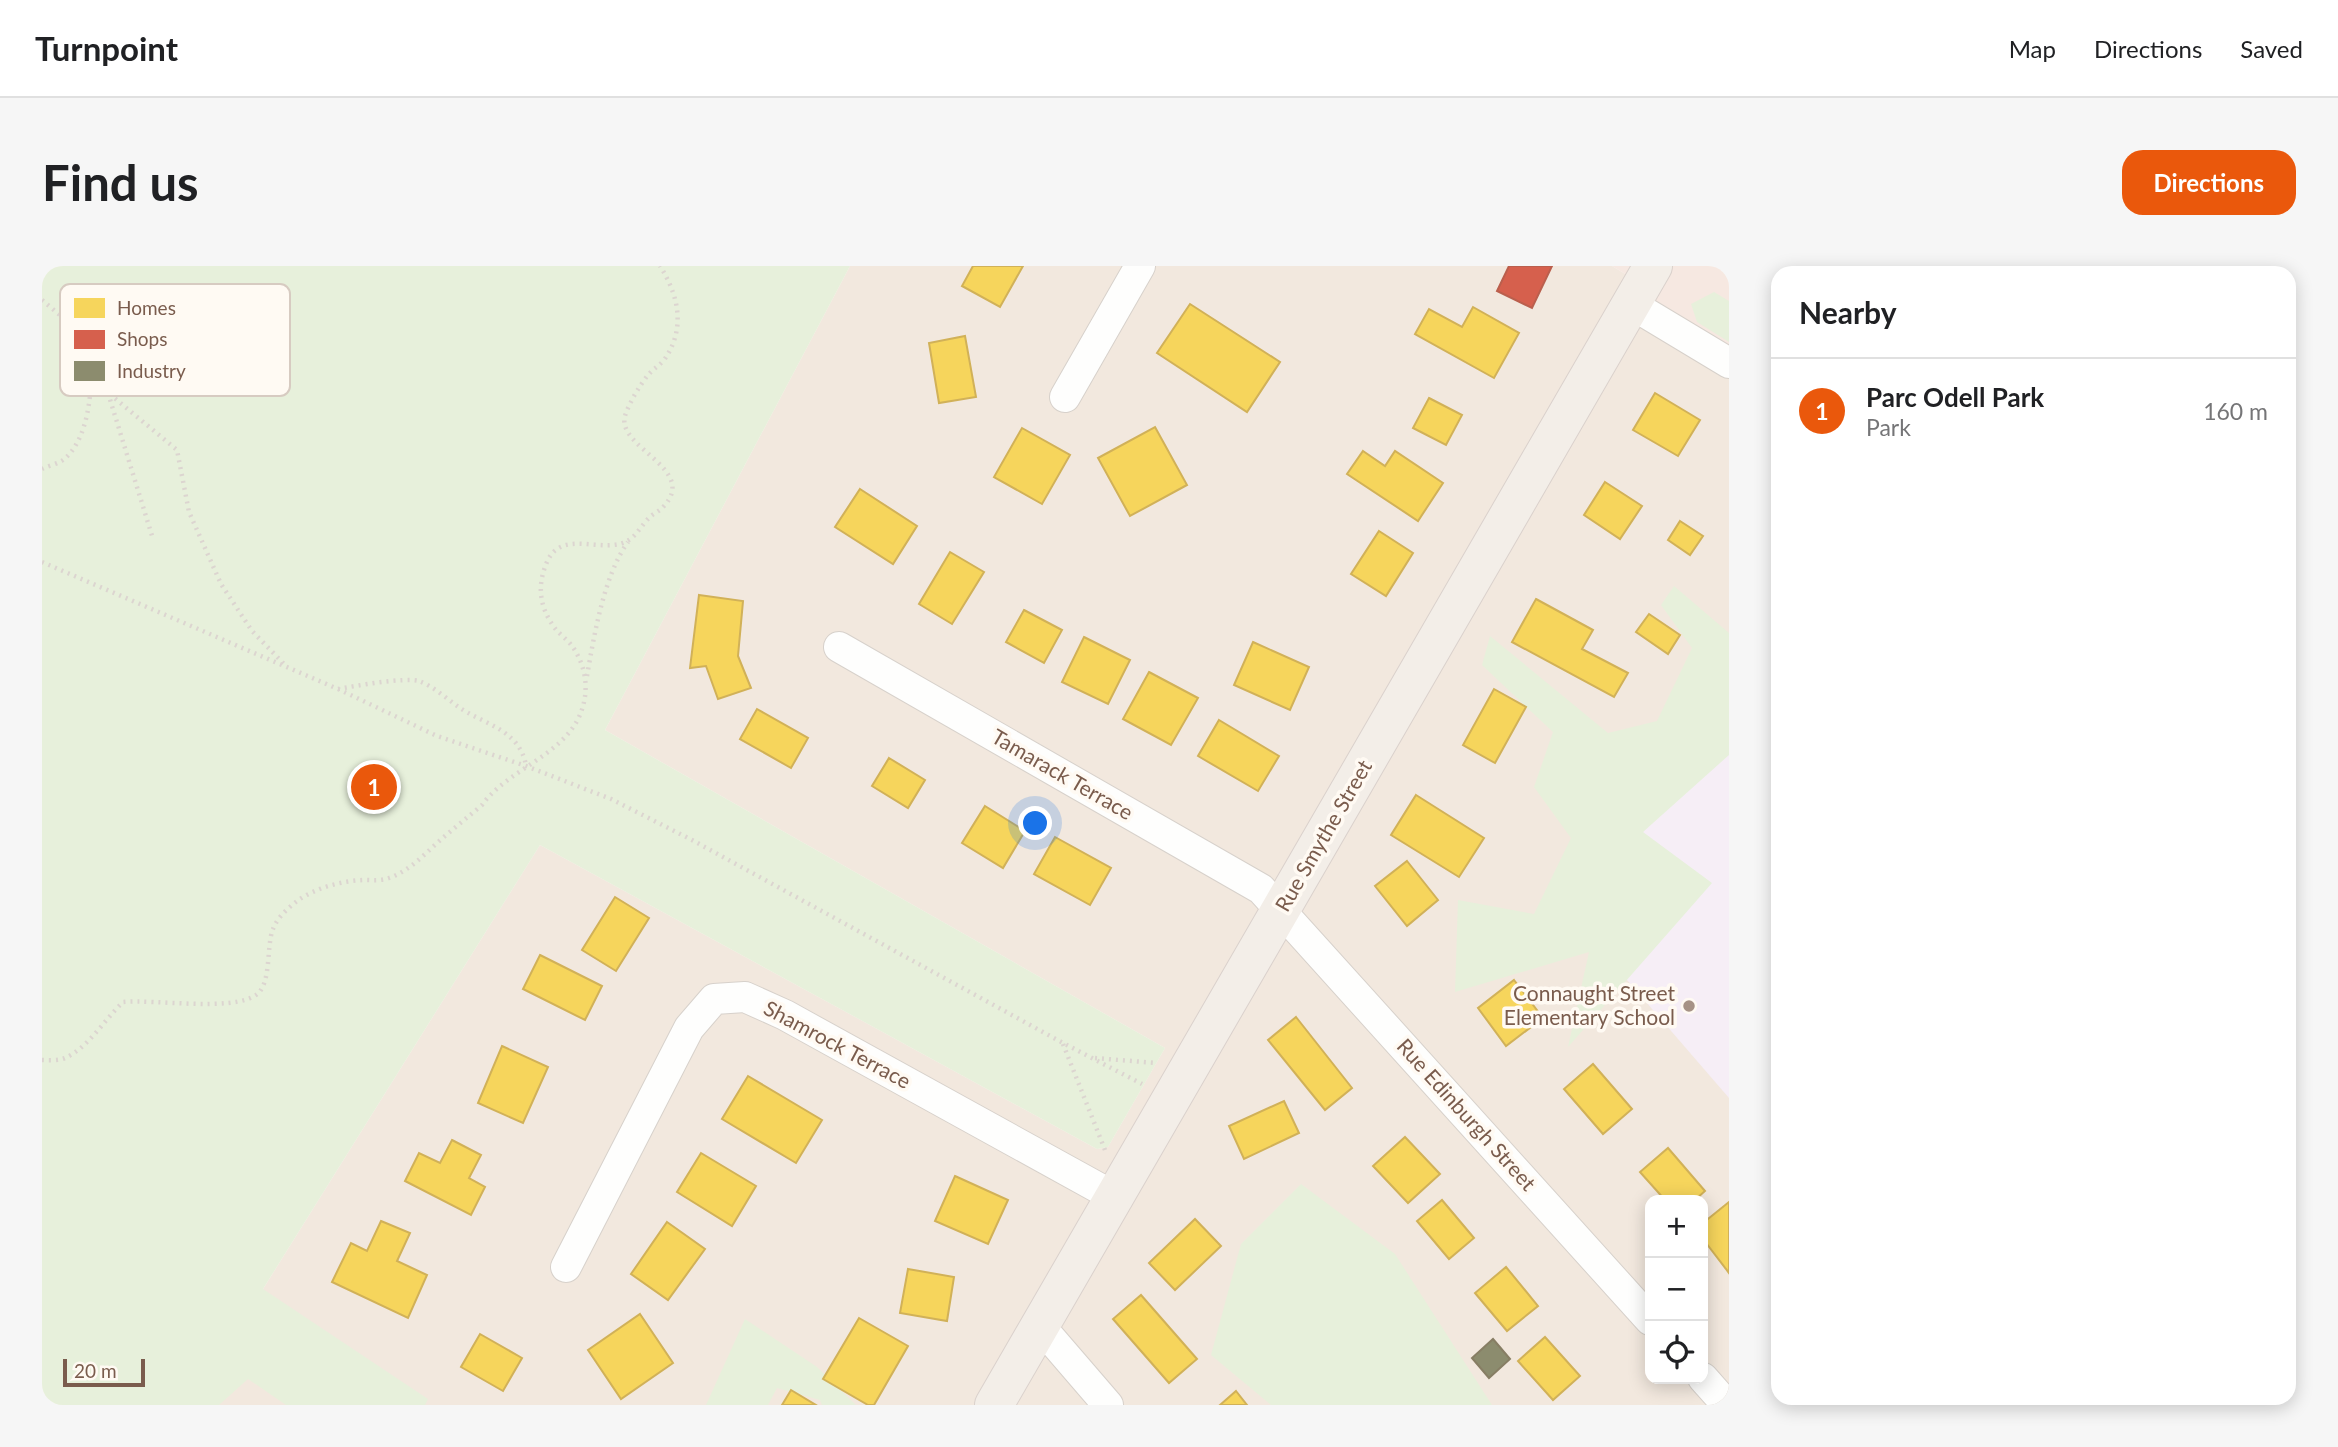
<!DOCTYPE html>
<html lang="en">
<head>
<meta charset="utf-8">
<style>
  :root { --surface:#fff; --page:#f6f6f6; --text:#202124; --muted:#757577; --line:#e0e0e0; --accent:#ea580c }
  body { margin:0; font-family:Lato,sans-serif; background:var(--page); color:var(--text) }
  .controls { position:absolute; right:21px; bottom:21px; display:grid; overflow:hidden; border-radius:14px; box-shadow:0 4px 18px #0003 }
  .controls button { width:63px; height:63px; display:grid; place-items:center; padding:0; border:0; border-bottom:2px solid var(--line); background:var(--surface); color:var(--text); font:35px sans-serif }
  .scale { position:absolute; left:21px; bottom:18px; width:82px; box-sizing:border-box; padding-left:7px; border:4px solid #7a5c4d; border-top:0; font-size:19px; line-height:24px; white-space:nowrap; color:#7a5c4d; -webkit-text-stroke:5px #fffaf3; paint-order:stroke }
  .you { position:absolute; left:994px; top:558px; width:24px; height:24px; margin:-18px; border:5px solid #fff; border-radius:50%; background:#1a73e8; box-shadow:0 0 0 10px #1a73e833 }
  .badge { display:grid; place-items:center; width:46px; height:46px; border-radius:50%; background:var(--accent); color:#fff; font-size:23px; font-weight:700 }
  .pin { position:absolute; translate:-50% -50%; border:4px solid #fff; box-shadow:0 2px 7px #0006 }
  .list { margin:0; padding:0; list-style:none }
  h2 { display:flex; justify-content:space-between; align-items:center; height:91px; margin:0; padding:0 28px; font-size:30px }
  h2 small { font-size:23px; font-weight:400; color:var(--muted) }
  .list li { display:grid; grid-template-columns:46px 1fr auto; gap:21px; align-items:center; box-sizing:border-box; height:105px; padding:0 28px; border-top:2px solid var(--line) }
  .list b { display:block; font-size:26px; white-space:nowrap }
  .list p { margin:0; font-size:23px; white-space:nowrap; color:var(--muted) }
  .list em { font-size:23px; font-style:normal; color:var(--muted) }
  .icon { flex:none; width:38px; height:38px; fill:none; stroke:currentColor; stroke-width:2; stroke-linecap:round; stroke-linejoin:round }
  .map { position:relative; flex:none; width:1687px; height:1139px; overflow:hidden; border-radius:21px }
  header { display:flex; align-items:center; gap:42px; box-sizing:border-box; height:98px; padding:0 35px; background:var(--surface); border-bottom:2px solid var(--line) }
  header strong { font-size:33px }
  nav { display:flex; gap:38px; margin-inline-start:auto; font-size:24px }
  .intro { display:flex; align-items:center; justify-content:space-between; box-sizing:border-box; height:168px; padding:0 42px }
  h1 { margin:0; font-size:49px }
  .button { padding:18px 32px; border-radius:21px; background:var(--accent); color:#fff; font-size:24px; font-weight:700 }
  main { display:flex; gap:42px; padding:0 42px }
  aside { flex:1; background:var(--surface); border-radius:21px; box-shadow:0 4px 18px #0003 }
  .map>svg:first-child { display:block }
  .residential { fill:#f2e8de; fill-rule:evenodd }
  .commercial { fill:#f6e8e1 }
  .education { fill:#f6eef6 }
  .green { fill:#e7f0db }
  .homes { fill:#f6d55c; stroke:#d1b158; stroke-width:2 }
  .shops { fill:#d6604d; stroke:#ba5f4d; stroke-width:2 }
  .industry { fill:#8c8c6e; stroke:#877e64; stroke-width:2 }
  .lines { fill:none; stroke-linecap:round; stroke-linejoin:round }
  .minor-casing { stroke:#d7d1cb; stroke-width:32 }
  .major-casing { stroke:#dad1cc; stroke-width:40 }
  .path { stroke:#dcd5d0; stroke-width:4.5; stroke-dasharray:2 5; stroke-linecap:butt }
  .minor { stroke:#fefefd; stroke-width:30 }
  .major { stroke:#f3eee8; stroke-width:38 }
  .poi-dot { fill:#a69286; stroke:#fffaf3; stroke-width:2.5 }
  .labels { text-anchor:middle; stroke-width:7; stroke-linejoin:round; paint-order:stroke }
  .street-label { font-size:21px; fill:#7a5c4d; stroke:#fffaf3 }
  .poi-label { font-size:21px; fill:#7a5c4d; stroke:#fffaf3; text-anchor:end }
  .key { fill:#fffaf3; stroke:#d7cbc1; stroke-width:2 }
  .key-label { font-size:19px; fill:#7a5c4d }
</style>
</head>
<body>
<header>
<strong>Turnpoint</strong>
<nav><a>Map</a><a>Directions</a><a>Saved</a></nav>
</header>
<div class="intro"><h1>Find us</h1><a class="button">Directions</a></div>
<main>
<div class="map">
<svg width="1687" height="1139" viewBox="0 0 1687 1139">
  <rect width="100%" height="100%" fill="#f9f5f0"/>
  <path class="residential" d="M 808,0 L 1570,0 L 1600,18 L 1687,97 L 1687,1139 L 154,1139 L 221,1023 L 498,579 L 1055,883 L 1066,881 L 1108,808 L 1123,782 L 563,464 ZM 1608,934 L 1661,934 L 1661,1113 L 1608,1113 Z"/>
  <polygon class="commercial" points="1570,0 1687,0 1687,97 1589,38 1600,18"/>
  <polygon class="education" points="1687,469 1687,832 1528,648"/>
  <g class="green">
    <polygon points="0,0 808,0 563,464 1123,782 1066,881 1055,883 498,579 221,1023 386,1133 383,1139 244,1139 206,1113 177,1139 0,1139"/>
    <polygon points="1672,26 1687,35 1687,76 1655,56 1649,38"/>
    <polygon points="1632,320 1687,367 1687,489 1601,566 1670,617 1526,781 1547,686 1413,726 1416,634 1492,648 1529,572 1492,521 1511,466 1440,399 1448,370 1566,467 1615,455 1650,382 1619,339"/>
    <polygon points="1259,918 1353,988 1450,1139 1229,1139 1169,1089 1199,978"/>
    <polygon points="703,1053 775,1101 814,1139 780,1139 778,1134 735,1122 726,1139 664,1139"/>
  </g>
  <g class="homes">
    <polygon points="931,0 981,0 958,41 920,20"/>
    <polygon points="1148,38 1238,96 1205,146 1115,87"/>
    <polygon points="1431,41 1477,67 1452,112 1373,68 1387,43 1420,61"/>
    <polygon points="923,70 934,131 897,137 887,77"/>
    <polygon points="1613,127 1658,154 1636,190 1591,164"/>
    <polygon points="1387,132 1420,149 1404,179 1371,162"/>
    <polygon points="1113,161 1145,219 1088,250 1056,192"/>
    <polygon points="980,162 1028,189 1000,238 952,211"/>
    <polygon points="1321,185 1343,200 1353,185 1401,217 1376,255 1305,208"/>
    <polygon points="1563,216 1600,240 1578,273 1542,249"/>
    <polygon points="818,223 875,260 851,298 793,261"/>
    <polygon points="1638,255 1661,270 1648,289 1626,274"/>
    <polygon points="1337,265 1371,287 1344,330 1309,308"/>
    <polygon points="908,286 942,306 910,358 877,338"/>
    <polygon points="657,329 701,335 696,390 709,422 676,433 664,400 648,402"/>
    <polygon points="1494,333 1551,364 1540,383 1586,407 1572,431 1470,376"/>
    <polygon points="982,344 1020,364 1002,397 964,376"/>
    <polygon points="1607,348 1638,369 1626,388 1594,366"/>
    <polygon points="1042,371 1088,394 1066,438 1020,416"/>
    <polygon points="1211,376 1267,401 1248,444 1192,419"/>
    <polygon points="1107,406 1156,432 1129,479 1081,453"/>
    <polygon points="1452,423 1484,441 1453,497 1421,479"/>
    <polygon points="715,443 766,472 749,502 698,473"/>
    <polygon points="1177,454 1237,490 1216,525 1156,490"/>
    <polygon points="847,492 883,514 866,542 830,520"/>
    <polygon points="1374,529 1442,572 1417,611 1349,569"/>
    <polygon points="943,540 983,565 961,602 920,577"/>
    <polygon points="1013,571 1069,602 1048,639 992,608"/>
    <polygon points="1365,595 1396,634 1365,660 1333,620"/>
    <polygon points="573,631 607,652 574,705 540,684"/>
    <polygon points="498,689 560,720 543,754 481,723"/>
    <polygon points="1472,714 1501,752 1464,780 1436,742"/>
    <polygon points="1254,751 1310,822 1283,844 1226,774"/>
    <polygon points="460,780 506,801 481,857 436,837"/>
    <polygon points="1551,798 1590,843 1561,868 1522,823"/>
    <polygon points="706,810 780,854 754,897 680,853"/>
    <polygon points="1242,835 1257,867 1202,893 1187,860"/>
    <polygon points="1363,871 1398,908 1366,937 1331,900"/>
    <polygon points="410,874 439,889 427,912 443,921 429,949 363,915 377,887 398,897"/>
    <polygon points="1626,882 1663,925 1653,934 1623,934 1598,906"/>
    <polygon points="659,887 714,920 690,960 635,926"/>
    <polygon points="913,910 966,934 946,978 893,955"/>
    <polygon points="1400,934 1432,972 1407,993 1375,955"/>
    <polygon points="1687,936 1687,1007 1661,973 1661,957"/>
    <polygon points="1153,953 1179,980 1133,1024 1107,997"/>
    <polygon points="339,955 368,967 355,995 385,1009 366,1052 290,1016 309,977 325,985"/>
    <polygon points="625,956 663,983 626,1034 589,1008"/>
    <polygon points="1464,1001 1496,1040 1465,1065 1433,1027"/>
    <polygon points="866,1003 912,1011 905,1055 858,1047"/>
    <polygon points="1099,1029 1155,1093 1127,1117 1071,1053"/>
    <polygon points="598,1048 631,1097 579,1133 546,1084"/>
    <polygon points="817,1052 866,1080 832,1139 826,1139 781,1113"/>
    <polygon points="438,1068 480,1092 461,1125 419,1101"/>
    <polygon points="1503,1071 1538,1110 1511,1134 1476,1095"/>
    <polygon points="749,1124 774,1139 740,1139"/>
    <polygon points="1194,1125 1205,1139 1178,1139"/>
  </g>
  <polygon class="shops" points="1467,0 1510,0 1490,42 1455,25"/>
  <polygon class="industry" points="1451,1073 1468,1093 1447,1112 1430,1092"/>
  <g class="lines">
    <g class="minor-casing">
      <g id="minor">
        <polyline points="1589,38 1687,97"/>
        <polyline points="1023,131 1098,0"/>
        <polyline points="797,381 1219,623 1608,1054"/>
        <polyline points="524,1001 647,762 672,733 703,731 743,749 1073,931"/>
        <polyline points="998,1060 1066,1139"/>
        <polyline points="1661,1112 1685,1139"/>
      </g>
    </g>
    <g class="major-casing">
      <polyline id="major" points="952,1139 1611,0"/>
    </g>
    <g class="path">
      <polyline points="0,34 33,62 58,120 135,184 147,246 179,318 210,365 245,401"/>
      <polyline points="66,127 111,273"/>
      <path d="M 0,203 C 6,200 15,198 21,194 C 45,176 51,127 48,100"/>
      <polyline points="0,296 296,423 395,470 484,500 569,533 650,574 1021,777 1100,818"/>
      <path d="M 545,410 C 552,370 562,309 586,276"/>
      <path d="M 296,423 C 313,420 362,411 377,415 C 391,420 405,433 418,442 C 444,459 477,464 484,499"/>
      <polyline points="1021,778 1063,884"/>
      <polyline points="1053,792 1114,797"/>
      <path d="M 0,794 C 7,794 16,795 23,792 C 46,782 63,753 81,736 C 113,733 189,746 214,729 C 230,718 224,680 231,663 C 235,652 246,642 255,635 C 273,622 299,615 321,614 C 330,614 339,615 347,612 C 370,604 385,585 403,570 C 415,560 427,550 440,539 C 465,504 518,491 537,451 C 548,427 545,401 530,380 C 525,373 517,368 512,361 C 497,340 495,319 505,296 C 520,261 562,290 587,274 C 595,269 601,257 608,251 C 612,247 618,245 621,241 C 658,203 574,182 583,150 C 587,137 598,119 606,109 C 611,103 617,100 622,94 C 644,63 637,30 618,0"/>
    </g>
    <use href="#minor" class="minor"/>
    <use href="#major" class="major"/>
  </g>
  <circle class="poi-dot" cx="1647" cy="740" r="7"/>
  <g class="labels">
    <g class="street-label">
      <text transform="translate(1020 509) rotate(30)" y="7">Tamarack Terrace</text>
      <text transform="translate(1282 570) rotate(-60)" y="7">Rue Smythe Street</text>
      <text transform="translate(795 779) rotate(28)" y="7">Shamrock Terrace</text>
      <text transform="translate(1424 849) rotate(48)" y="7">Rue Edinburgh Street</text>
    </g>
    <g class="poi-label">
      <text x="1633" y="735">Connaught Street<tspan x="1633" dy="24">Elementary School</tspan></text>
    </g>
  </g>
  <rect x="18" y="18" width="230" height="112" rx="10" class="key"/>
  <rect x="32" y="32" width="31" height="20" fill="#f6d55c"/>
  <rect x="32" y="64" width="31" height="19" fill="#d6604d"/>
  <rect x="32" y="95" width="31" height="20" fill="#8c8c6e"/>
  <g class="key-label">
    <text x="75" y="49">Homes</text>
    <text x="75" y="80">Shops</text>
    <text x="75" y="112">Industry</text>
  </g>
</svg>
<div class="controls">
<button>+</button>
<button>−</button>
<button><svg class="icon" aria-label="locate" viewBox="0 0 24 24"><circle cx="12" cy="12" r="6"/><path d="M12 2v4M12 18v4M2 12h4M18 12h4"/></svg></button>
</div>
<div class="scale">20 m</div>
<div class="you"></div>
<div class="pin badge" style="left:332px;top:521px">1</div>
</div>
<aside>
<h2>Nearby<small></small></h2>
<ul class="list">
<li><span class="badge">1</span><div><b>Parc Odell Park</b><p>Park</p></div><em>160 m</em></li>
</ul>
</aside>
</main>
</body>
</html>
